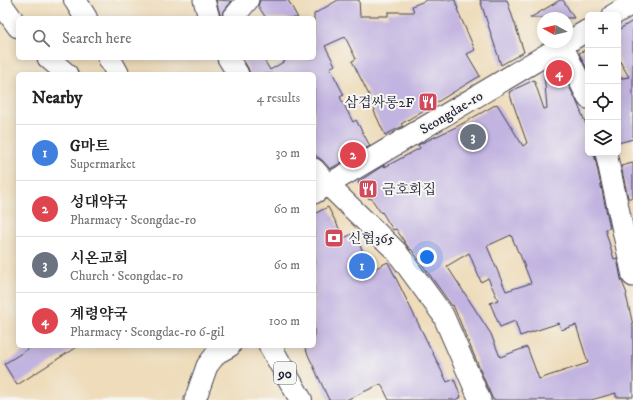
<!DOCTYPE html>
<html lang="en">
<head>
<meta charset="utf-8">
<style>
  :root { --surface:#fff; --page:#f6f6f6; --text:#222; --muted:#767676; --line:#e0e0e0; --accent:#d1495b }
  body { margin:0; font-family:"IM FELL DW Pica","Noto Serif KR",serif; background:var(--page); color:var(--text) }
  .controls { position:absolute; right:12px; top:12px; display:grid; overflow:hidden; border-radius:6px; box-shadow:0 2px 10px #0003 }
  .controls button { width:36px; height:36px; display:grid; place-items:center; padding:0; border:0; border-bottom:1px solid var(--line); background:var(--surface); color:var(--text); font:20px sans-serif }
  .compass { position:absolute; left:537px; top:12px; width:36px; height:36px; border-radius:50%; background:var(--surface); box-shadow:0 2px 10px #0003; rotate:278deg }
  .you { position:absolute; left:427px; top:257px; width:14px; height:14px; margin:-10px; border:3px solid #fff; border-radius:50%; background:#1a73e8; box-shadow:0 0 0 6px #1a73e833 }
  .badge { display:grid; place-items:center; width:26px; height:26px; border-radius:50%; background:var(--accent); color:#fff; font-size:13px; font-weight:700 }
  .pin { position:absolute; translate:-50% -50%; border:2px solid #fff; box-shadow:0 1px 4px #0006 }
  .list { margin:0; padding:0; list-style:none }
  h2 { display:flex; justify-content:space-between; align-items:center; height:52px; margin:0; padding:0 16px; font-size:17px }
  h2 small { font-size:13px; font-weight:400; color:var(--muted) }
  .list li { display:grid; grid-template-columns:26px 1fr auto; gap:12px; align-items:center; box-sizing:border-box; height:56px; padding:0 16px; border-top:1px solid var(--line) }
  .list b { display:block; font-size:15px; white-space:nowrap }
  .list p { margin:0; font-size:13px; white-space:nowrap; color:var(--muted) }
  .list em { font-size:13px; font-style:normal; color:var(--muted) }
  .icon { flex:none; width:22px; height:22px; fill:none; stroke:currentColor; stroke-width:2; stroke-linecap:round; stroke-linejoin:round }
  .map { position:relative; flex:none; width:633px; height:400px; overflow:hidden }
  .search { position:absolute; background:var(--surface); box-shadow:0 2px 10px #0003; left:16px; top:16px; width:300px; height:44px; display:flex; align-items:center; gap:10px; box-sizing:border-box; padding:0 14px; border-radius:6px; color:var(--muted); font-size:15px }
  .panel { position:absolute; background:var(--surface); box-shadow:0 2px 10px #0003; left:16px; top:72px; width:300px; height:276px; border-radius:6px }
  .map>svg:first-child { display:block }
  .building { fill:#c2b4e0; fill-rule:evenodd }
  .lines { fill:none; stroke-linecap:round; stroke-linejoin:round }
  .minor-casing { stroke:#413e4e; stroke-width:23 }
  .major-casing { stroke:#413e4e; stroke-width:24 }
  .minor { stroke:#fff; stroke-width:21 }
  .major { stroke:#fff; stroke-width:22 }
  .labels { text-anchor:middle; stroke-width:4; stroke-linejoin:round; paint-order:stroke }
  .shield { fill:#f6f6f2; stroke:#626272; stroke-width:1 }
  .shield-label { font-size:13px; font-weight:bold; fill:#22223b }
  .poi-label { font-size:14px; fill:#22223b; stroke:#f6f6f2; text-anchor:start }
  .street-label { font-size:14px; fill:#22223b; stroke:#f6f6f2 }
</style>
</head>
<body>
<div class="map">
<svg width="633" height="400" viewBox="0 0 633 400">
  <rect width="100%" height="100%" fill="#f6f6f2"/>
  <filter id="ink" filterUnits="userSpaceOnUse"><feTurbulence type="fractalNoise" baseFrequency=".025" numOctaves="2"/><feDisplacementMap in="SourceGraphic" scale="8" xChannelSelector="R" yChannelSelector="G"/><feConvolveMatrix kernelMatrix="1 2 1 2 8 2 1 2 1" color-interpolation-filters="sRGB"/></filter>
  <filter id="wash" filterUnits="userSpaceOnUse"><feTurbulence type="fractalNoise" baseFrequency=".012" numOctaves="4" result="noise"/><feDisplacementMap in="SourceGraphic" scale="16" xChannelSelector="R" yChannelSelector="G"/><feGaussianBlur stdDeviation="0.9" result="paint"/><feColorMatrix in="noise" values="0 0 0 0 0 0 0 0 0 0 0 0 0 0 0 0 0 1.4 0 .05"/><feComposite in="paint" operator="in"/></filter>
  <g filter="url(#wash)">
    <rect width="100%" height="100%" fill="#eedcba"/>
    <g id="blocks">
      <g class="building">
        <polygon points="216,0 232,1 224,11 221,18"/>
        <polygon points="260,0 288,0 298,18 266,18 258,6"/>
        <polygon points="338,0 359,0 360,16 388,16 388,12 414,12 412,6 427,0 455,0 458,9 457,9 475,50 467,54 480,76 401,124 403,126 385,135 374,111 375,110 374,105 352,61 356,59 345,37 325,46 335,65 330,68 344,95 340,97 353,122 356,120 370,146 330,169 323,161 314,154 314,74 250,74 248,68 242,58 263,58 270,70 290,58 314,58 314,14"/>
        <polygon points="480,0 507,0 524,52 501,65"/>
        <polygon points="560,0 563,0 574,18 530,18"/>
        <polygon points="633,21 633,139 618,143 618,79 629,77 618,58 618,30"/>
        <polygon points="588,49 588,71 579,53"/>
        <path d="M 557,63 L 576,100 L 588,129 L 588,153 L 594,153 L 610,228 L 605,229 L 614,259 L 617,258 L 621,279 L 627,294 L 626,295 L 633,325 L 633,397 L 616,397 L 616,393 L 591,400 L 493,400 L 453,305 L 452,306 L 411,249 L 410,250 L 396,229 L 393,230 L 382,212 L 381,213 L 371,198 L 369,199 L 358,182 L 384,165 L 385,167 L 420,148 L 418,145 L 422,143 L 458,126 L 497,104 L 523,146 L 527,143 L 509,92 L 534,80 L 544,109 L 547,108 L 544,73 L 550,70 L 549,68 ZM 511,235 L 518,252 L 519,252 L 531,283 L 506,291 L 487,246 ZM 469,253 L 481,282 L 488,278 L 498,300 L 490,303 L 500,327 L 515,321 L 520,336 L 559,323 L 561,330 L 576,325 L 588,363 L 539,379 L 527,347 L 500,357 L 491,334 L 447,266 Z"/>
        <polygon points="633,163 633,198 628,198 621,166"/>
        <polygon points="328,207 344,238 354,233 372,270 388,262 447,382 454,379 461,397 455,400 389,400 381,384 346,400 329,400 304,346 314,346 314,214"/>
        <polygon points="33,346 78,346 17,385 4,364"/>
      </g>
    </g>
  </g>
  <g filter="url(#ink)">
    <use href="#blocks" fill-opacity="0" stroke="#413e4e" stroke-width="1"/>
    <g class="lines">
      <g class="minor-casing">
        <g id="minor">
          <polyline points="204,0 209,18"/>
          <polyline points="0,2 18,27"/>
          <polyline points="613,15 633,3"/>
          <polyline points="233,18 248,0"/>
          <polyline points="562,45 588,98"/>
          <polyline points="48,58 67,74"/>
          <polyline points="228,58 238,74"/>
          <polyline points="606,153 633,276"/>
          <polyline points="314,169 328,185 396,251 443,315 480,400"/>
          <polyline points="314,193 588,30"/>
          <polyline points="195,400 207,366 217,353 230,346"/>
        </g>
      </g>
      <g class="major-casing">
        <g id="major">
          <polyline points="75,0 86,18"/>
          <polyline points="109,58 118,74"/>
          <polyline points="270,346 301,400"/>
        </g>
      </g>
      <use href="#minor" class="minor"/>
      <use href="#major" class="major"/>
    </g>
  </g>
  <defs>
    <g id="restaurant-square" transform="scale(1)"><rect x="-9" y="-9" width="18" height="18" rx="4" fill="#d1495b" stroke="#f6f6f2"/><path d="M-5-6h1v4h1v-4h1v4h1v-4h1v5L-1.5 .5V6h-2V.5L-5-1ZM5-6V6H3V1.5H1.5Q1.5-4 5-6Z" fill="#fff"/></g>
    <g id="bank-square" transform="scale(1)"><rect x="-9" y="-9" width="18" height="18" rx="4" fill="#d1495b" stroke="#f6f6f2"/><path d="M-6-4H6V4H-6ZM0-2.3a2.3 2.3 0 1 0 0 4.6a2.3 2.3 0 1 0 0-4.6Z" fill="#fff"/></g>
  </defs>
  <g fill-rule="evenodd">
    <use href="#restaurant-square" x="428" y="102"/>
    <use href="#restaurant-square" x="368" y="189"/>
    <use href="#bank-square" x="334" y="238"/>
  </g>
  <g class="labels">
    <rect class="shield" x="274" y="362" width="22" height="22" rx="3"/>
    <g class="shield-label">
      <text x="285" y="378">90</text>
    </g>
    <g class="poi-label">
      <text x="414" y="107" text-anchor="end">삼겹싸롱2F</text>
      <text x="382" y="194">금호회집</text>
      <text x="348" y="243">신협365</text>
    </g>
    <g class="street-label">
      <text transform="translate(451 112) rotate(-31)" y="5">Seongdae-ro</text>
    </g>
  </g>
</svg>
<div class="controls">
<button>+</button>
<button>−</button>
<button><svg class="icon" aria-label="locate" viewBox="0 0 24 24"><circle cx="12" cy="12" r="6"/><path d="M12 2v4M12 18v4M2 12h4M18 12h4"/></svg></button>
<button><svg class="icon" aria-label="layers" viewBox="0 0 24 24"><path d="M12 4l9 5-9 5-9-5zM3 14l9 5 9-5"/></svg></button>
</div>
<svg class="compass" viewBox="-18 -18 36 36"><path d="M0-13l5 13h-10z" fill="#e53935"/><path d="M0 13l5-13h-10z" fill="#767676"/></svg>
<div class="you"></div>
<div class="pin badge" style="left:362px;top:266px;background:#3f7fe0">1</div>
<div class="pin badge" style="left:353px;top:155px;background:#e0444e">2</div>
<div class="pin badge" style="left:473px;top:137px;background:#6b7280">3</div>
<div class="pin badge" style="left:559px;top:73px;background:#e0444e">4</div>
<div class="search"><svg class="icon" aria-label="search" viewBox="0 0 24 24"><circle cx="10" cy="10" r="6"/><path d="M15 15l6 6"/></svg>Search here</div>
<section class="panel">
<h2>Nearby<small>4 results</small></h2>
<ul class="list">
<li><span class="badge" style="background:#3f7fe0">1</span><div><b>G마트</b><p>Supermarket</p></div><em>30 m</em></li>
<li><span class="badge" style="background:#e0444e">2</span><div><b>성대약국</b><p>Pharmacy · Seongdae-ro</p></div><em>60 m</em></li>
<li><span class="badge" style="background:#6b7280">3</span><div><b>시온교회</b><p>Church · Seongdae-ro</p></div><em>60 m</em></li>
<li><span class="badge" style="background:#e0444e">4</span><div><b>계령약국</b><p>Pharmacy · Seongdae-ro 6-gil</p></div><em>100 m</em></li>
</ul>
</section>
</div>
</body>
</html>
